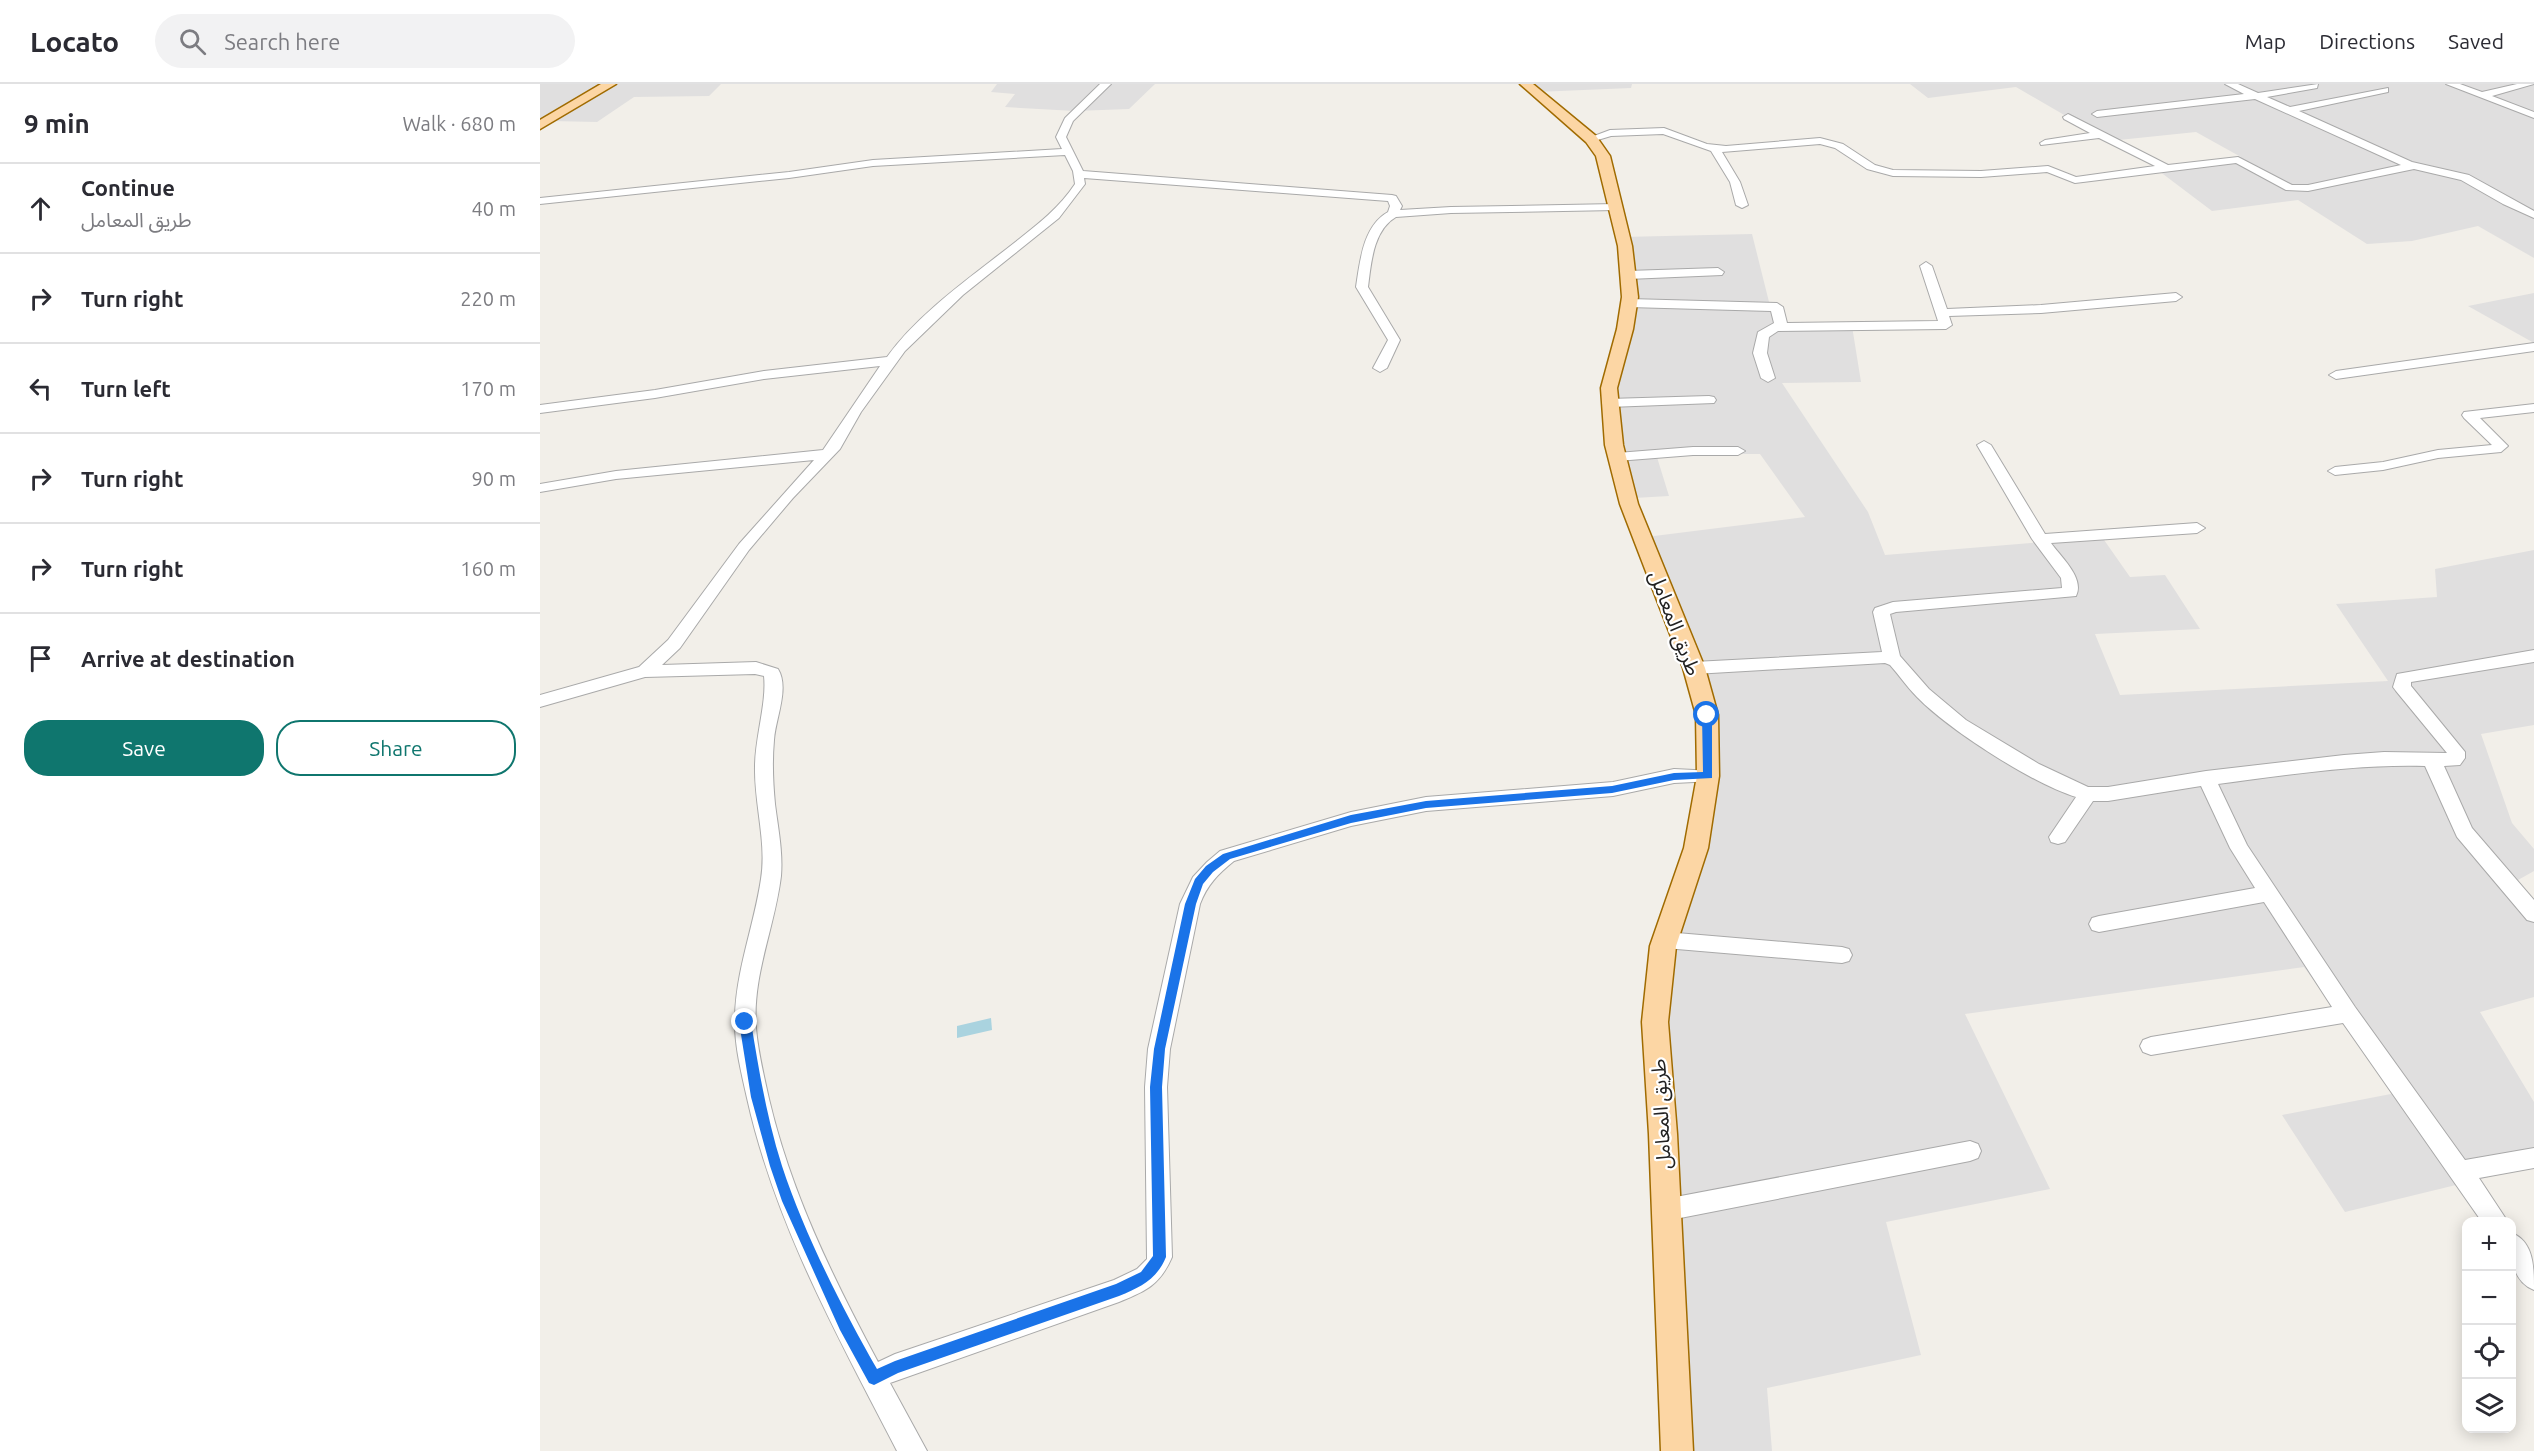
<!DOCTYPE html>
<html lang="en">
<head>
<meta charset="utf-8">
<style>
  :root { --surface:#fff; --page:#f2f2f3; --text:#2b2b33; --muted:#7c7c81; --line:#e1e1e2; --accent:#0f766e }
  body { margin:0; font-family:Ubuntu,"Noto Sans Arabic",sans-serif; background:var(--page); color:var(--text) }
  .controls { position:absolute; right:18px; bottom:18px; display:grid; overflow:hidden; border-radius:12px; box-shadow:0 3px 15px #0003 }
  .controls button { width:54px; height:54px; display:grid; place-items:center; padding:0; border:0; border-bottom:2px solid var(--line); background:var(--surface); color:var(--text); font:30px sans-serif }
  .stop { position:absolute; width:18px; height:18px; margin:-14px; border:4px solid #1a73e8; border-radius:50%; background:#fff }
  .stop.end { background:#1a73e8; border-color:#fff; box-shadow:0 2px 6px #0008 }
  .list { margin:0; padding:0; list-style:none }
  h2 { display:flex; justify-content:space-between; align-items:center; height:78px; margin:0; padding:0 24px; font-size:26px }
  h2 small { font-size:20px; font-weight:400; color:var(--muted) }
  .list li { display:grid; grid-template-columns:39px 1fr auto; gap:18px; align-items:center; box-sizing:border-box; height:90px; padding:0 24px; border-top:2px solid var(--line) }
  .list b { display:block; font-size:22px; white-space:nowrap }
  .list p { margin:0; font-size:20px; white-space:nowrap; color:var(--muted) }
  .list em { font-size:20px; font-style:normal; color:var(--muted) }
  .actions { display:flex; gap:12px; padding:18px 24px }
  .actions a { flex:1; padding:14px 0; border:2px solid var(--accent); border-radius:24px; text-align:center; font-size:21px; color:var(--accent) }
  .actions .main { background:var(--accent); color:#fff }
  .icon { flex:none; width:33px; height:33px; fill:none; stroke:currentColor; stroke-width:2; stroke-linecap:round; stroke-linejoin:round }
  .map { position:relative; flex:none; width:1994px; height:1367px; overflow:hidden }
  header { display:flex; align-items:center; gap:36px; box-sizing:border-box; height:84px; padding:0 30px; background:var(--surface); border-bottom:2px solid var(--line) }
  header strong { font-size:28px }
  nav { display:flex; gap:33px; margin-inline-start:auto; font-size:21px }
  .search { width:420px; height:54px; background:var(--page); display:flex; align-items:center; gap:15px; box-sizing:border-box; padding:0 21px; border-radius:33px; color:var(--muted); font-size:22px }
  main { display:flex }
  aside { flex:1; background:var(--surface) }
  .map>svg:first-child { display:block }
  .residential { fill:#e0dfdf }
  .water { fill:#aad3df }
  .lines { fill:none; stroke-linecap:round; stroke-linejoin:round }
  .minor-casing { stroke:#a9a9a9; stroke-width:2 }
  .major-casing { stroke:#a06b00; stroke-width:3 }
  .minor { fill:#fff; fill-rule:evenodd }
  .major { fill:#fcd6a4; fill-rule:evenodd }
  .route { fill:#1a73e8 }
  .labels { text-anchor:middle; stroke-width:4.5; stroke-linejoin:round; paint-order:stroke }
  .street-label { font-size:20px; fill:#222; stroke:#fff }
</style>
</head>
<body>
<header>
<strong>Locato</strong>
<div class="search"><svg class="icon" aria-label="search" viewBox="0 0 24 24"><circle cx="10" cy="10" r="6"/><path d="M15 15l6 6"/></svg>Search here</div>
<nav><a>Map</a><a>Directions</a><a>Saved</a></nav>
</header>
<main>
<aside>
<h2>9 min<small>Walk · 680 m</small></h2>
<ul class="list">
<li><svg class="icon" aria-label="ahead" viewBox="0 0 24 24"><path d="M12 20V5M6 11l6-6 6 6"/></svg><div><b>Continue</b><p>طريق المعامل</p></div><em>40 m</em></li>
<li><svg class="icon" aria-label="right" viewBox="0 0 24 24"><path d="M7 20v-9h11M14 6l5 5-5 5"/></svg><div><b>Turn right</b></div><em>220 m</em></li>
<li><svg class="icon" aria-label="left" viewBox="0 0 24 24"><path d="M17 20v-9H6M10 6l-5 5 5 5"/></svg><div><b>Turn left</b></div><em>170 m</em></li>
<li><svg class="icon" aria-label="right" viewBox="0 0 24 24"><path d="M7 20v-9h11M14 6l5 5-5 5"/></svg><div><b>Turn right</b></div><em>90 m</em></li>
<li><svg class="icon" aria-label="right" viewBox="0 0 24 24"><path d="M7 20v-9h11M14 6l5 5-5 5"/></svg><div><b>Turn right</b></div><em>160 m</em></li>
<li><svg class="icon" aria-label="arrive" viewBox="0 0 24 24"><path d="M6 21V4h12l-3 4 3 4H6"/></svg><div><b>Arrive at destination</b></div></li>
</ul>
<div class="actions"><a class="main">Save</a><a>Share</a></div>
</aside>
<div class="map">
<svg width="1994" height="1367" viewBox="0 0 1994 1367">
  <rect width="100%" height="100%" fill="#f2efe9"/>
  <g class="residential">
    <polygon points="0,0 65,0 0,38"/>
    <polygon points="75,0 181,0 169,12 94,13 57,38 11,37"/>
    <polygon points="457,0 615,0 589,25 535,27 465,23 475,10 451,8"/>
    <polygon points="991,0 1092,0 1091,4 996,8"/>
    <polygon points="1370,0 1994,0 1994,174 1938,142 1872,157 1827,160 1758,116 1672,127 1619,87 1701,73 1656,48 1569,57 1476,3 1388,14"/>
    <polygon points="1212,150 1235,242 1312,242 1321,298 1242,299 1328,428 1345,471 1562,453 1590,493 1625,491 1660,545 1555,550 1580,611 1848,597 1796,520 1897,513 1895,485 1994,466 1994,641 1941,650 1972,739 1994,765 1994,787 1978,796 1994,819 1994,913 1940,928 1994,1018 1994,1082 1805,1128 1742,1031 1856,1009 1764,883 1425,930 1510,1105 1346,1138 1381,1271 1227,1304 1232,1367 1126,1367 1114,1054 1147,762 1159,691 1159,631 1098,454 1265,433 1220,370 1116,370 1129,412 1094,414 1073,326 1073,303 1091,244 1082,153"/>
    <polygon points="1994,209 1994,259 1928,222"/>
  </g>
  <polygon class="water" points="451,934 452,946 417,954 417,942"/>
  <g class="lines">
    <g class="minor-casing">
      <g id="minor">
        <path d="M 560,0 L 571,0 L 533,37 L 526,53 L 543,87 L 852,111 L 856,112 L 862,122 L 860,126 L 911,123 L 1076,120 L 1082,123 L 1076,126 L 911,129 L 856,133 C 833,146 831,180 828,203 L 860,256 L 847,284 L 840,288 L 833,284 L 848,256 L 816,203 C 820,177 823,142 848,128 L 850,122 L 848,117 L 544,94 L 545,100 L 519,134 L 423,211 L 365,267 L 321,328 L 300,365 L 253,414 L 209,466 L 140,564 L 122,581 L 216,578 L 238,585 C 250,604 235,636 234,656 C 232,677 233,699 235,720 C 238,744 243,768 241,792 C 235,843 212,891 216,944 C 218,968 224,992 229,1015 C 251,1109 293,1194 338,1278 L 355,1270 L 574,1196 L 597,1185 L 607,1175 L 605,1003 L 608,965 L 640,820 L 653,793 L 667,778 L 680,767 L 811,728 L 886,713 L 1073,698 L 1134,685 L 1174,687 L 1177,692 L 1174,697 L 1134,699 L 1073,712 L 886,727 L 811,742 L 694,777 C 678,790 667,801 660,820 L 630,965 L 627,1003 L 632,1173 C 620,1201 606,1207 579,1218 L 350,1299 L 387,1367 L 357,1367 C 298,1253 235,1140 207,1014 C 201,987 194,960 195,933 C 196,886 214,842 221,795 C 227,758 214,720 215,682 C 215,654 227,618 224,592 L 215,590 L 105,593 L 0,623 L 0,611 L 99,583 L 128,556 L 199,460 L 274,376 L 76,395 L 0,408 L 0,400 L 76,387 L 283,366 L 340,282 L 224,295 L 115,314 L 0,329 L 0,321 L 115,306 L 224,287 L 347,273 C 377,231 428,195 469,163 C 493,144 518,126 535,100 L 533,87 L 525,71 L 333,82 L 249,94 L 0,120 L 0,114 L 249,88 L 333,76 L 522,65 L 516,53 L 525,34 Z"/>
        <polygon points="1685,0 1698,0 1718,9 1778,0 1777,4 1727,13 1750,23 1848,4 1848,8 1759,27 1872,78 1929,91 1994,127 1994,134 1963,120 1921,96 1874,85 1768,107 1746,106 1696,79 1535,99 1507,88 1441,93 1353,92 1327,85 1295,64 1280,60 1182,68 1200,98 1208,121 1202,124 1196,121 1190,98 1171,67 1123,50 1071,52 1051,58 1046,55 1070,46 1124,44 1167,60 1186,62 1280,54 1303,60 1335,81 1353,86 1441,87 1508,82 1536,93 1615,82 1559,54 1501,61 1500,59 1505,56 1550,49 1524,35 1523,33 1528,30 1628,81 1698,73 1752,101 1768,101 1861,81 1715,15 1557,33 1552,30 1557,27 1704,10"/>
        <polygon points="1906,0 1920,0 1942,8 1977,0 1994,0 1952,12 1994,28 1994,34"/>
        <polygon points="1386,178 1392,182 1407,225 1501,221 1636,209 1642,213 1636,217 1501,229 1409,232 1412,241 1406,245 1238,247 1229,253 1227,269 1235,294 1228,298 1221,294 1213,269 1218,248 1234,239 1231,227 1089,223 1083,219 1089,215 1237,219 1243,223 1247,239 1398,237 1380,182"/>
        <polygon points="1178,184 1184,188 1182,191 1088,195 1082,191 1088,187"/>
        <polygon points="1994,259 1994,267 1796,295 1789,291 1796,287"/>
        <polygon points="1169,312 1174,313 1176,316 1174,319 1069,323 1062,319 1069,315"/>
        <polygon points="1994,320 1994,328 1940,334 1968,362 1961,368 1898,374 1843,386 1795,391 1788,387 1795,383 1843,378 1898,366 1952,361 1924,334 1922,331 1924,328"/>
        <path d="M 1444,357 L 1451,361 L 1505,450 L 1657,439 L 1665,444 L 1657,449 L 1511,459 C 1521,473 1545,494 1536,512 L 1356,528 L 1350,530 L 1360,572 L 1389,605 L 1426,636 L 1499,680 L 1548,703 L 1568,703 L 1666,687 L 1804,671 L 1844,668 L 1907,669 L 1856,607 L 1853,603 L 1857,590 L 1994,566 L 1994,578 L 1871,598 L 1871,602 L 1925,668 L 1925,674 L 1920,681 L 1904,682 L 1932,744 L 1994,816 L 1994,838 L 1987,836 L 1917,753 L 1885,682 C 1816,680 1747,691 1678,700 L 1707,761 L 1815,923 L 1925,1076 L 1994,1064 L 1994,1084 L 1939,1094 L 1968,1138 L 1942,1138 L 1803,939 L 1611,971 L 1603,968 L 1600,962 L 1603,956 L 1611,953 L 1792,923 L 1724,818 L 1559,848 L 1552,846 L 1549,840 L 1552,834 L 1559,832 L 1715,804 L 1690,764 L 1661,702 L 1568,717 L 1553,717 L 1525,758 L 1518,760 L 1511,758 L 1509,753 L 1536,713 C 1493,700 1408,645 1377,613 C 1367,603 1359,591 1350,581 L 1345,579 L 1154,590 L 1148,588 L 1146,584 L 1148,580 L 1154,578 L 1342,568 L 1333,528 L 1335,524 L 1353,518 L 1522,504 L 1521,494 L 1492,455 L 1437,361 Z"/>
        <polygon points="1153,363 1198,363 1205,367 1198,371 1153,371 1077,377 1070,373 1077,369"/>
        <polygon points="1125,848 1302,863 1309,865 1312,871 1309,877 1302,879 1125,864 1118,862 1115,856 1118,850"/>
        <polygon points="1430,1057 1438,1060 1441,1067 1438,1074 1430,1077 1125,1137 1117,1134 1113,1126 1117,1118 1125,1115"/>
        <path d="M 1972,1149 C 1994,1158 1994,1184 1994,1206 C 1971,1197 1970,1170 1972,1149 Z"/>
      </g>
    </g>
    <g class="major-casing">
      <g id="major">
        <polygon points="61,0 76,0 0,45 0,36"/>
        <polygon points="980,0 993,0 1056,52 1070,72 1092,162 1098,213 1093,245 1077,304 1083,361 1098,420 1165,584 1178,631 1179,692 1168,764 1136,862 1128,938 1137,1050 1153,1367 1121,1367 1109,1050 1102,938 1110,862 1144,764 1157,692 1156,631 1143,584 1080,420 1065,361 1061,304 1077,245 1082,213 1078,162 1056,72 1046,58"/>
      </g>
    </g>
    <use href="#minor" class="minor"/>
    <use href="#major" class="major"/>
  </g>
  <path class="route" d="M 1167,628 L 1172,631 L 1172,694 L 1134,696 L 1072,709 L 886,724 L 811,739 L 690,775 L 673,788 L 663,800 L 656,820 L 625,965 L 622,1003 L 626,1173 C 617,1195 601,1203 579,1212 L 358,1289 L 334,1301 L 329,1299 L 300,1246 L 242,1117 L 230,1082 L 211,1013 L 199,938 L 201,935 L 209,935 L 211,938 C 219,987 227,1035 242,1082 C 264,1149 302,1224 337,1285 L 355,1277 L 576,1200 L 601,1188 L 613,1172 L 610,1003 L 614,965 L 645,820 L 655,795 L 666,782 L 683,770 L 811,731 L 886,717 L 1072,702 L 1134,689 L 1163,688 L 1162,631 Z"/>
  <g class="labels">
    <g class="street-label">
      <text transform="translate(1135 539) rotate(69)" y="7">طريق المعامل</text>
      <text transform="translate(1121 1030) rotate(-93)" y="7">طريق المعامل</text>
    </g>
  </g>
</svg>
<div class="controls">
<button>+</button>
<button>−</button>
<button><svg class="icon" aria-label="locate" viewBox="0 0 24 24"><circle cx="12" cy="12" r="6"/><path d="M12 2v4M12 18v4M2 12h4M18 12h4"/></svg></button>
<button><svg class="icon" aria-label="layers" viewBox="0 0 24 24"><path d="M12 4l9 5-9 5-9-5zM3 14l9 5 9-5"/></svg></button>
</div>
<div class="stop" style="left:1167px;top:631px"></div>
<div class="stop end" style="left:205px;top:938px"></div>
</div>
</main>
</body>
</html>
